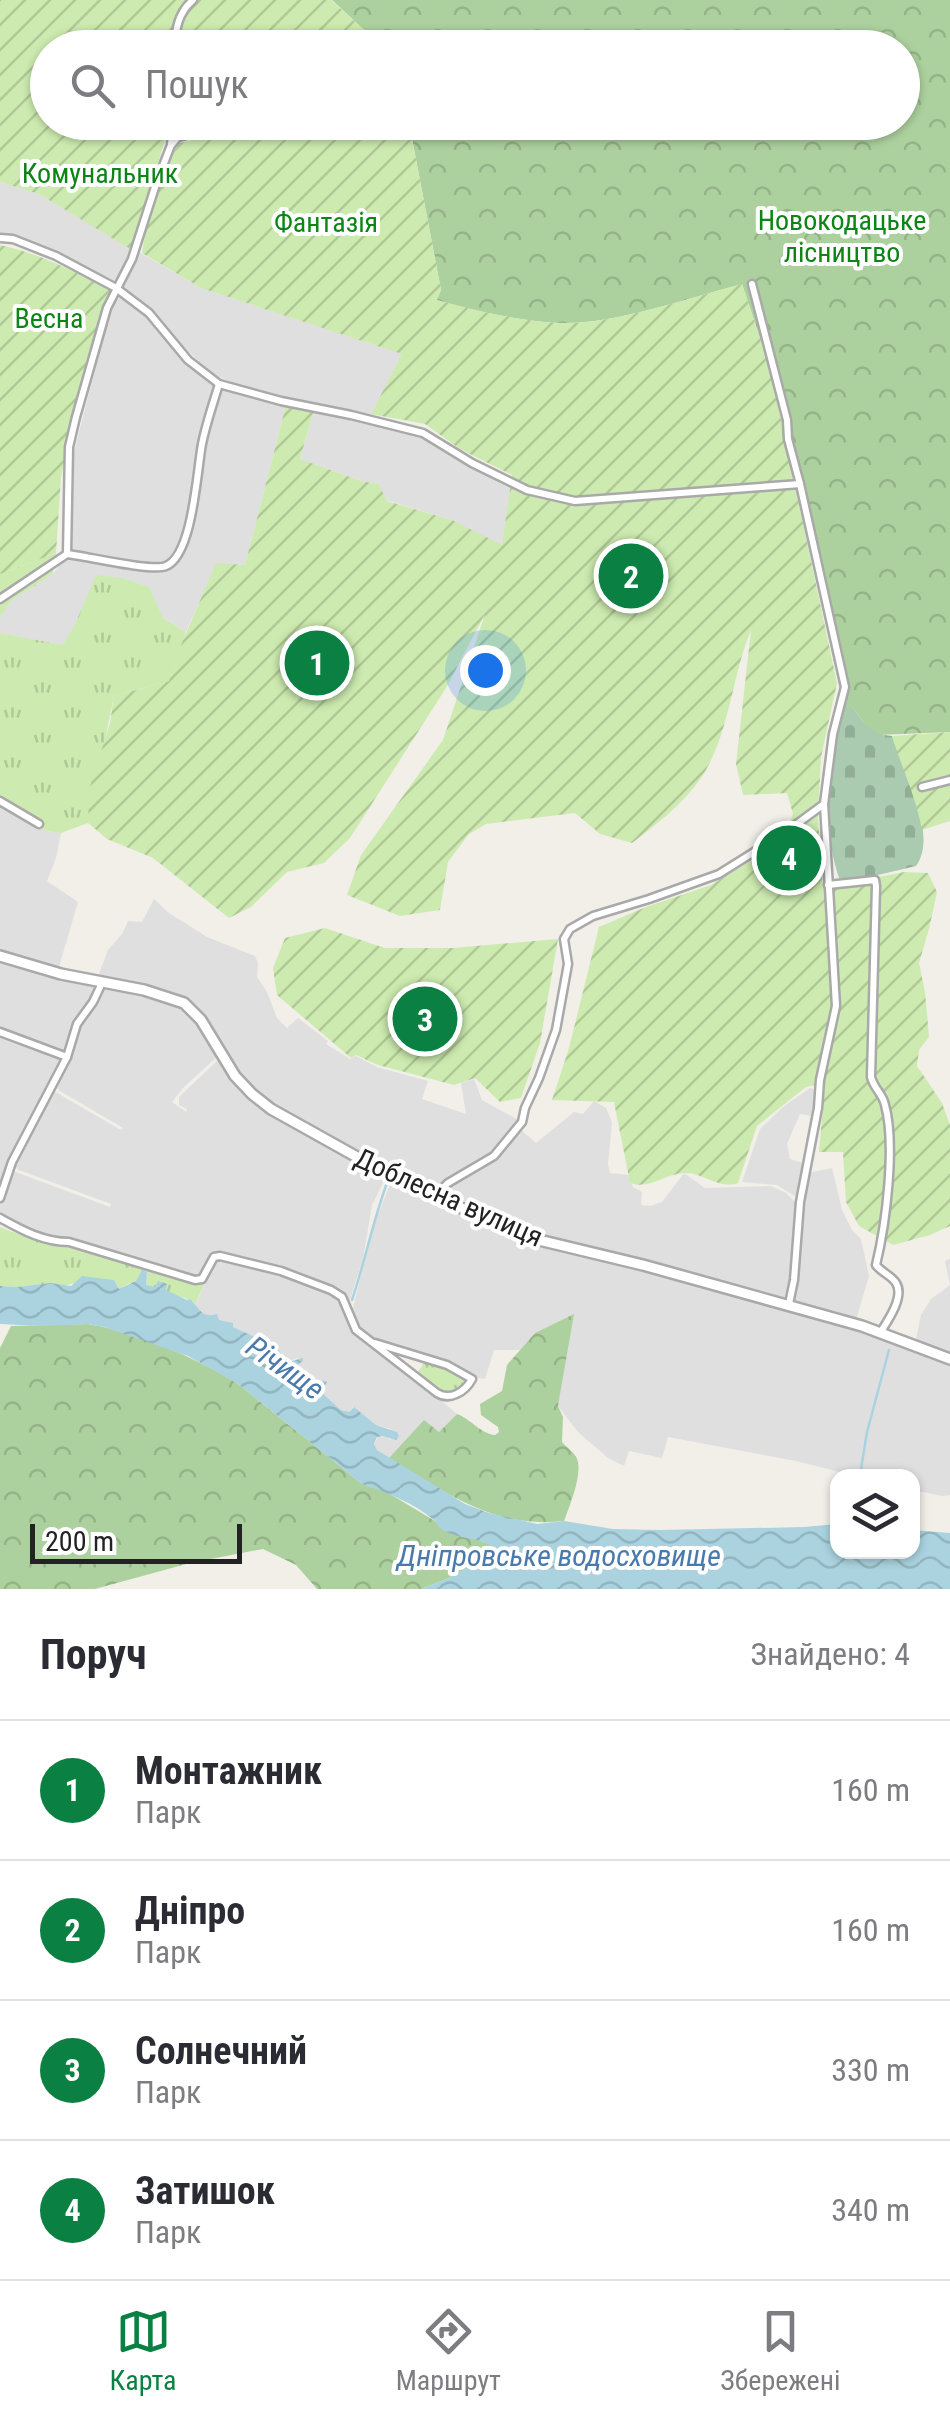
<!DOCTYPE html>
<html lang="uk">
<head>
<meta charset="utf-8">
<style>
  :root { --surface:#fff; --page:#f2f2f3; --text:#2b2b33; --muted:#7c7c81; --line:#e1e1e2; --accent:#0b8043 }
  body { margin:0; font-family:"Roboto Condensed",sans-serif; background:var(--page); color:var(--text) }
  .controls { position:absolute; right:30px; bottom:30px; display:grid; overflow:hidden; border-radius:20px; box-shadow:0 2px 8px #0004 }
  .controls button { width:90px; height:90px; display:grid; place-items:center; padding:0; border:0; border-bottom:2px solid var(--line); background:var(--surface); color:var(--text); font:50px sans-serif }
  .scale { position:absolute; left:30px; bottom:25px; width:212px; box-sizing:border-box; padding-left:10px; border:5px solid #222; border-top:0; font-size:28px; line-height:35px; white-space:nowrap; color:#222; -webkit-text-stroke:8px #fff; paint-order:stroke }
  .you { position:absolute; left:485px; top:670px; width:35px; height:35px; margin:-25px; border:8px solid #fff; border-radius:50%; background:#1a73e8; box-shadow:0 0 0 15px #1a73e833 }
  .badge { display:grid; place-items:center; width:65px; height:65px; border-radius:50%; background:var(--accent); color:#fff; font-size:32px; font-weight:700 }
  .pin { position:absolute; translate:-50% -50%; border:5px solid #fff; box-shadow:0 2px 10px #0006 }
  .list { margin:0; padding:0; list-style:none }
  h2 { display:flex; justify-content:space-between; align-items:center; height:130px; margin:0; padding:0 40px; font-size:42px }
  h2 small { font-size:32px; font-weight:400; color:var(--muted) }
  .list li { display:grid; grid-template-columns:65px 1fr auto; gap:30px; align-items:center; box-sizing:border-box; height:140px; padding:0 40px; border-top:2px solid var(--line) }
  .list b { display:block; font-size:38px; white-space:nowrap }
  .list p { margin:0; font-size:32px; white-space:nowrap; color:var(--muted) }
  .list em { font-size:32px; font-style:normal; color:var(--muted) }
  .icon { flex:none; width:55px; height:55px; fill:none; stroke:currentColor; stroke-width:2; stroke-linecap:round; stroke-linejoin:round }
  .map { position:relative; flex:none; width:950px; height:1589px; overflow:hidden }
  .search { position:absolute; background:var(--surface); box-shadow:0 2px 8px #0004; left:30px; right:30px; top:30px; height:110px; display:flex; align-items:center; gap:25px; box-sizing:border-box; padding:0 35px; border-radius:55px; color:var(--muted); font-size:38px }
  .sheet { height:690px; background:var(--surface) }
  nav { display:flex; justify-content:space-around; align-items:center; box-sizing:border-box; height:140px; border-top:2px solid var(--line); background:var(--surface); font-size:28px; color:var(--muted) }
  nav a { display:grid; justify-items:center; gap:5px }
  nav .on { color:var(--accent) }
  .map>svg:first-child { display:block }
  .residential { fill:#e0dfdf }
  .grass { fill:url(#grass-tufts) }
  .forest { fill:url(#forest-crowns) }
  .cemetery { fill:url(#cemetery-stones) }
  .garden { fill:url(#garden-furrows) }
  .water { fill:url(#water-waves) }
  .lines { fill:none; stroke-linecap:round; stroke-linejoin:round }
  .stream { stroke:#aad3df; stroke-width:2.5 }
  .minor-casing { stroke:#a9a9a9; stroke-width:11 }
  .tertiary-casing { stroke:#a9a9a9; stroke-width:14 }
  .minor { stroke:#fff; stroke-width:6 }
  .tertiary { stroke:#fff; stroke-width:9 }
  .labels { text-anchor:middle; stroke-width:8; stroke-linejoin:round; paint-order:stroke }
  .park-label { font-size:28px; fill:#0c8416; stroke:#fff }
  .street-label { font-size:28px; fill:#222; stroke:#fff }
  .water-label { font-size:30px; font-style:italic; fill:#4a7aab; stroke:#fff }
</style>
</head>
<body>
<div class="map">
<svg width="950" height="1589" viewBox="0 0 950 1589">
  <defs>
    <pattern id="grass-tufts" width="24" height="20" patternUnits="userSpaceOnUse" patternTransform="scale(2.5)"><rect width="24" height="20" fill="#cdebb0"/><path d="M3 7l-1-3M5 7V3M7 7l1-3M15 17l-1-3M17 17v-4M19 17l1-3" fill="none" stroke="#b0c997"/></pattern>
    <pattern id="forest-crowns" width="20" height="18" patternUnits="userSpaceOnUse" patternTransform="scale(2.5)"><rect width="20" height="18" fill="#add19e"/><path d="M2 6a3 3 0 1 1 6 0M12 15a3 3 0 1 1 6 0" fill="none" stroke="#95b388"/></pattern>
    <pattern id="cemetery-stones" width="16" height="16" patternUnits="userSpaceOnUse" patternTransform="scale(2.5)"><rect width="16" height="16" fill="#aacbaf"/><path d="M2 7V4a2 2 0 0 1 4 0v3zM10 15v-3a2 2 0 0 1 4 0v3z" fill="#92ae96"/></pattern>
    <pattern id="garden-furrows" width="10" height="10" patternUnits="userSpaceOnUse" patternTransform="scale(2.5)"><rect width="10" height="10" fill="#cdebb0"/><path d="M-1 1l2-2M0 10L10 0M9 11l2-2" fill="none" stroke="#b0c997"/></pattern>
    <pattern id="water-waves" width="16" height="10" patternUnits="userSpaceOnUse" patternTransform="scale(2.5)"><rect width="16" height="10" fill="#aad3df"/><path d="M0 5q4-4 8 0t8 0" fill="none" stroke="#92b5bf"/></pattern>
  </defs>
  <rect width="100%" height="100%" fill="#f2efe9"/>
  <g class="residential">
    <polygon points="0,182 39,194 201,288 403,354 371,414 323,406 250,389 214,375 176,340 152,310 109,278 52,250 0,233"/>
    <polygon points="120,297 141,307 177,354 223,389 286,405 245,565 216,564 186,632 163,618 76,622 63,646 0,633 0,617 11,601 53,574 72,546 74,452 111,307"/>
    <polygon points="314,410 358,419 432,440 493,478 511,487 502,546 452,520 386,500 379,484 361,481 300,459"/>
    <polygon points="0,806 47,831 61,833 56,858 47,881 78,902 58,970 0,953"/>
    <polygon points="154,899 169,913 207,937 255,956 258,963 257,977 267,992 277,1018 287,1028 298,1018 328,1041 326,1044 350,1059 356,1056 377,1067 428,1081 422,1099 466,1114 461,1083 474,1079 482,1100 520,1121 493,1155 442,1184 416,1182 398,1176 272,1107 253,1093 238,1075 197,1010 97,979 108,950 122,934 128,921 142,922"/>
    <polygon points="0,958 97,985 97,992 75,1024 65,1057 0,1191"/>
    <polygon points="104,987 144,993 183,1005 193,1013 219,1055 184,1087 172,1102 186,1112 187,1109 179,1105 179,1097 221,1057 251,1096 386,1177 372,1205 363,1259 349,1303 341,1294 281,1269 225,1253 216,1254 202,1275 194,1278 31,1232 0,1216 0,1204 13,1171 110,1207 111,1204 19,1170 13,1165 52,1090 121,1130 123,1128 60,1091 55,1086 79,1024"/>
    <polygon points="810,1088 816,1090 811,1116 800,1114 787,1144 790,1159 806,1164 798,1198 777,1185 742,1182 760,1129 783,1107"/>
    <polygon points="594,1101 606,1108 612,1122 608,1164 610,1173 628,1175 633,1187 642,1192 641,1205 650,1206 662,1202 684,1173 705,1188 771,1186 786,1193 795,1202 797,1216 793,1280 787,1300 536,1236 445,1197 443,1193 447,1185 497,1156 520,1129 536,1143 574,1112 583,1114"/>
    <polygon points="832,1168 842,1210 852,1230 861,1239 869,1276 856,1320 794,1302 799,1223 808,1173"/>
    <polygon points="392,1179 492,1224 590,1255 842,1323 950,1361 950,1495 942,1496 913,1490 912,1476 856,1476 796,1461 668,1437 662,1458 629,1451 624,1466 608,1458 578,1432 558,1406 573,1315 535,1333 520,1350 494,1350 485,1379 472,1377 451,1365 365,1335 358,1329 351,1316 371,1233"/>
    <polygon points="221,1258 279,1272 341,1298 350,1325 358,1336 377,1347 457,1414 439,1432 424,1421 389,1458 377,1450 374,1445 378,1437 386,1436 391,1440 391,1429 376,1425 353,1407 349,1412 341,1410 321,1392 326,1383 319,1385 297,1372 296,1366 303,1361 297,1358 288,1362 277,1348 258,1342 258,1339 197,1310 195,1306 215,1260"/>
    <polygon points="950,1259 950,1355 915,1344 921,1315 931,1299 950,1285 945,1261"/>
  </g>
  <g class="grass">
    <polygon points="56,553 53,574 11,601 0,617 0,574"/>
    <polygon points="96,575 122,578 149,587 163,618 186,632 169,681 114,696 88,823 61,833 47,831 0,807 0,633 63,645 76,622"/>
    <polygon points="0,1227 18,1234 73,1249 75,1241 194,1278 202,1275 207,1278 195,1305 193,1301 146,1285 147,1272 134,1283 130,1283 119,1289 114,1280 78,1282 64,1286 50,1283 17,1287 0,1286"/>
    <path d="M 426,1359 L 448,1367 L 464,1377 C 465,1389 453,1392 444,1394 L 417,1374 Z"/>
  </g>
  <g class="forest">
    <path d="M 332,0 L 950,0 L 950,732 L 878,735 L 868,728 L 853,708 L 844,708 L 770,368 L 742,284 C 689,298 613,325 559,323 C 517,321 476,311 436,300 L 441,290 L 409,123 L 902,122 L 902,48 L 372,47 L 364,30 Z"/>
    <path d="M 574,1314 L 558,1406 L 563,1417 L 562,1442 C 567,1448 577,1454 578,1462 C 581,1478 570,1505 564,1521 C 494,1529 446,1493 389,1458 L 424,1420 L 439,1432 L 457,1414 C 471,1419 481,1434 495,1435 L 499,1432 L 498,1427 L 481,1415 L 480,1404 L 502,1391 L 507,1365 L 535,1333 Z"/>
    <path d="M 88,1324 C 137,1332 194,1357 237,1383 L 362,1484 L 385,1491 L 435,1521 L 439,1526 L 492,1545 L 498,1552 L 449,1578 L 421,1589 L 317,1589 L 296,1565 L 263,1549 L 190,1563 L 95,1589 L 0,1589 L 0,1348 L 11,1326 Z"/>
  </g>
  <path class="cemetery" d="M 844,708 L 853,708 C 866,725 870,734 892,736 C 903,770 939,835 916,866 L 878,875 L 840,881 C 821,826 827,762 844,708 Z"/>
  <g class="garden">
    <polygon points="0,0 331,0 364,30 372,47 48,48 48,122 210,123 192,126 166,137 132,250 39,194 0,182"/>
    <path d="M 274,123 L 409,123 L 441,290 L 437,300 C 477,311 518,321 559,323 C 613,325 689,298 742,284 L 770,368 L 837,683 L 821,757 L 818,817 L 823,888 L 904,872 L 928,873 L 937,892 L 929,929 L 919,963 L 925,992 L 929,1037 L 919,1050 L 917,1066 L 942,1103 L 950,1125 L 950,1226 L 930,1235 L 893,1245 L 859,1226 L 846,1202 L 843,1152 L 819,1152 L 825,1083 L 806,1087 L 757,1126 L 738,1183 C 719,1190 703,1172 684,1173 C 664,1174 650,1190 630,1183 L 614,1102 L 552,1100 L 569,1048 L 599,927 L 646,907 L 711,885 L 781,843 L 793,814 L 787,793 L 743,795 L 736,764 L 751,630 C 732,675 729,737 701,778 C 684,803 656,825 632,843 L 600,834 L 575,813 L 486,824 L 469,834 L 448,862 L 440,910 L 400,916 L 347,895 L 361,855 L 443,740 L 485,614 L 446,688 L 350,838 L 324,863 L 287,872 L 251,907 L 229,918 L 153,858 L 107,839 L 88,823 L 89,790 L 110,723 L 114,696 L 169,681 L 181,645 L 216,563 L 245,565 L 286,405 L 314,410 L 300,459 L 361,481 L 379,484 L 387,501 L 452,520 L 502,545 L 512,475 L 460,449 L 425,424 L 371,414 L 402,354 L 201,288 L 142,253 C 147,215 159,176 179,143 Z"/>
    <path d="M 0,245 C 39,253 76,272 111,291 L 83,378 L 61,477 L 56,553 L 0,574 Z"/>
    <path d="M 950,732 L 950,821 L 922,830 C 916,797 902,768 892,736 Z"/>
    <polygon points="325,928 385,948 453,948 558,939 540,1043 521,1098 500,1102 475,1078 454,1085 378,1065 356,1055 351,1058 277,995 273,968 285,938"/>
  </g>
  <path class="water" d="M 142,1270 L 147,1272 L 146,1285 L 155,1287 L 158,1281 L 167,1284 L 166,1290 L 187,1300 L 190,1299 C 199,1307 201,1319 217,1314 L 219,1320 L 233,1323 L 233,1327 L 259,1339 L 259,1342 L 277,1348 L 288,1362 L 303,1358 L 303,1361 L 296,1366 L 297,1372 L 318,1385 L 324,1380 L 327,1382 L 321,1392 L 341,1410 L 349,1412 L 354,1407 L 376,1425 L 397,1432 L 399,1436 L 396,1440 L 383,1436 L 377,1437 L 374,1444 L 377,1450 L 465,1504 L 489,1513 L 537,1524 L 564,1521 L 613,1529 L 660,1530 L 804,1527 L 837,1524 L 838,1552 L 912,1552 L 913,1530 L 950,1533 L 950,1589 L 421,1589 L 449,1578 L 497,1551 C 483,1536 462,1541 445,1531 C 436,1527 441,1527 434,1520 C 414,1503 386,1492 362,1484 L 237,1383 L 188,1356 L 104,1327 L 88,1324 L 42,1326 L 0,1324 L 0,1286 L 17,1287 L 50,1283 L 71,1286 L 82,1276 L 114,1280 L 119,1289 L 136,1281 Z"/>
  <g class="lines">
    <g class="stream">
      <path d="M 352,1300 C 365,1261 373,1221 387,1183"/>
      <polyline points="860,1475 867,1432 889,1350"/>
    </g>
    <g class="minor-casing">
      <g id="minor">
        <path d="M 174,48 C 176,28 178,13 193,0"/>
        <polyline points="172,144 178,137 239,122"/>
        <polyline points="0,238 13,239 56,256 116,288 149,313 188,360 219,384 281,401 351,415 423,433 472,463 527,490 575,501 800,484"/>
        <polyline points="752,284 787,420 788,439 800,484 845,687 833,734 824,804 836,1006 820,1080 818,1108 800,1202 794,1280 789,1304"/>
        <polyline points="67,554 69,447 76,417 107,308 132,259 156,184 171,145 173,122"/>
        <path d="M 0,599 L 67,554 C 86,556 152,572 166,566 C 193,555 197,470 202,444 C 206,424 213,404 219,384"/>
        <polyline points="922,787 950,780"/>
        <polyline points="0,801 39,824"/>
        <path d="M 828,885 L 875,880 L 876,886 L 871,1077 C 874,1089 883,1094 885,1105 C 896,1145 886,1224 876,1265 C 881,1272 892,1276 896,1283 C 905,1297 887,1322 880,1333"/>
        <polyline points="0,1032 67,1057"/>
        <polyline points="435,1196 448,1183 494,1156 522,1122 525,1108 539,1078 556,1030 568,964 564,939 570,929 593,916 649,899 719,874 786,832 824,804"/>
        <polyline points="0,1198 12,1162 67,1057 77,1024 93,1002 102,983"/>
        <path d="M 0,1218 C 22,1230 43,1242 69,1242 L 195,1280 L 202,1279 L 214,1257 L 220,1256 L 281,1271 L 331,1290 L 342,1297 L 356,1330 L 437,1393 C 450,1401 465,1392 472,1379 L 447,1365 L 375,1343"/>
      </g>
    </g>
    <g class="tertiary-casing">
      <polyline id="tertiary" points="0,956 61,974 144,990 184,1003 201,1020 235,1076 252,1094 271,1109 391,1176 492,1222 535,1239 643,1265 862,1326 950,1359"/>
    </g>
    <use href="#minor" class="minor"/>
    <use href="#tertiary" class="tertiary"/>
  </g>
  <g class="labels">
    <g class="park-label">
      <text x="100" y="183">Комунальник</text>
      <text x="842" y="230">Новокодацьке<tspan x="842" dy="32">лісництво</tspan></text>
      <text x="326" y="232">Фантазія</text>
      <text x="49" y="328">Весна</text>
    </g>
    <g class="street-label">
      <text transform="translate(449 1197) rotate(24)" y="10">Доблесна вулиця</text>
    </g>
    <g class="water-label">
      <text transform="translate(285 1368) rotate(35)" y="10">Річище</text>
      <text x="559" y="1566">Дніпровське водосховище</text>
    </g>
  </g>
</svg>
<div class="controls">
<button><svg class="icon" aria-label="layers" viewBox="0 0 24 24"><path d="M12 4l9 5-9 5-9-5zM3 14l9 5 9-5"/></svg></button>
</div>
<div class="scale">200 m</div>
<div class="you"></div>
<div class="pin badge" style="left:317px;top:663px">1</div>
<div class="pin badge" style="left:631px;top:576px">2</div>
<div class="pin badge" style="left:425px;top:1019px">3</div>
<div class="pin badge" style="left:789px;top:858px">4</div>
<div class="search"><svg class="icon" aria-label="search" viewBox="0 0 24 24"><circle cx="10" cy="10" r="6"/><path d="M15 15l6 6"/></svg>Пошук</div>
</div>
<section class="sheet">
<h2>Поруч<small>Знайдено: 4</small></h2>
<ul class="list">
<li><span class="badge">1</span><div><b>Монтажник</b><p>Парк</p></div><em>160 m</em></li>
<li><span class="badge">2</span><div><b>Дніпро</b><p>Парк</p></div><em>160 m</em></li>
<li><span class="badge">3</span><div><b>Солнечний</b><p>Парк</p></div><em>330 m</em></li>
<li><span class="badge">4</span><div><b>Затишок</b><p>Парк</p></div><em>340 m</em></li>
</ul>
</section>
<nav>
<a class="on"><svg class="icon" aria-label="map" viewBox="0 0 24 24"><path d="M3 6l6-2 6 2 6-2v14l-6 2-6-2-6 2zM9 4v14M15 6v14"/></svg>Карта</a>
<a><svg class="icon" aria-label="directions" viewBox="0 0 24 24"><path d="M12 3l9 9-9 9-9-9zM9 14v-3h6M13 9l2 2-2 2"/></svg>Маршрут</a>
<a><svg class="icon" aria-label="saved" viewBox="0 0 24 24"><path d="M7 4h10v16l-5-4-5 4z"/></svg>Збережені</a>
</nav>
</body>
</html>
